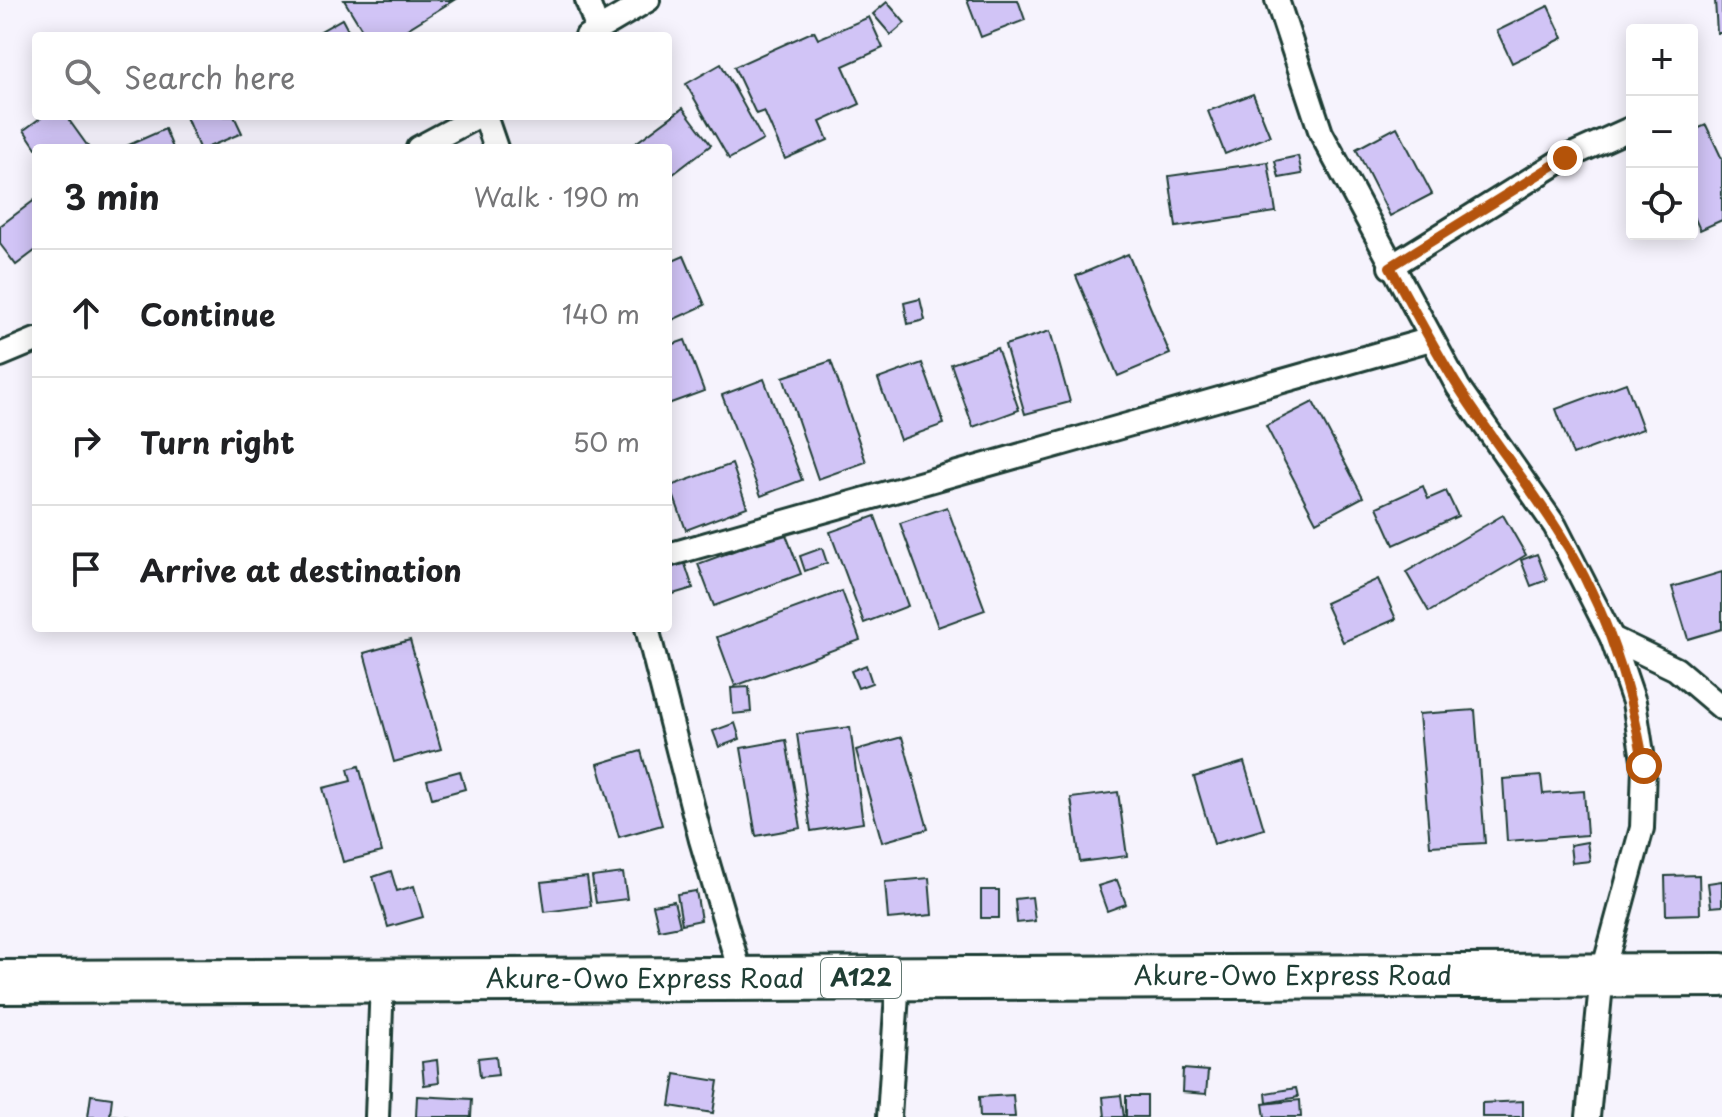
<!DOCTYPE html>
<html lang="en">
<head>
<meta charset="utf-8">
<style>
  :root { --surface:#fff; --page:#f6f6f6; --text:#202124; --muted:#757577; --line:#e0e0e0 }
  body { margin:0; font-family:"Playpen Sans",sans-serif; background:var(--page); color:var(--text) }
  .controls { position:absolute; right:24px; top:24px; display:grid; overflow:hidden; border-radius:8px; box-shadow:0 4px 20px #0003 }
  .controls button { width:72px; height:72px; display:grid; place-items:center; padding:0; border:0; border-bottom:2px solid var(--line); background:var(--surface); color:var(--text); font:40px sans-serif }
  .stop { position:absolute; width:24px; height:24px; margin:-18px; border:6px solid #b45309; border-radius:50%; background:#fff }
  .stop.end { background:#b45309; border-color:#fff; box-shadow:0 2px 8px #0008 }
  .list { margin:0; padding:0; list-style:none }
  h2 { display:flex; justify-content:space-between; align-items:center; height:104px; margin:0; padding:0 32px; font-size:34px }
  h2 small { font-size:26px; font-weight:400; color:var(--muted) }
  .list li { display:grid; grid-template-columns:52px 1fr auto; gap:24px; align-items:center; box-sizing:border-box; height:128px; padding:0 32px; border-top:2px solid var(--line) }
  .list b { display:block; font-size:30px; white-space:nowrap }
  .list em { font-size:26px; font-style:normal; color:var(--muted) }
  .icon { flex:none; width:44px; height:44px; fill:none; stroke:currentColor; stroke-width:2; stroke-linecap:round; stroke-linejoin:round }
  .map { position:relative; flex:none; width:1722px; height:1117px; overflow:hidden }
  .search { position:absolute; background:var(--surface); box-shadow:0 4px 20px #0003; left:32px; top:32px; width:640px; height:88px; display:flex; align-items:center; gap:20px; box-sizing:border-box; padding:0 28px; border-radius:8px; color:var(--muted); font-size:30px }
  .panel { position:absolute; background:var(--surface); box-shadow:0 4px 20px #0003; left:32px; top:144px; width:640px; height:488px; border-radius:8px }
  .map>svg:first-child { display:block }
  .building { fill:#d1c4f6; stroke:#1f3d34; stroke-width:2 }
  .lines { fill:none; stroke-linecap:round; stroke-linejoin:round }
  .street-casing { stroke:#1f3d34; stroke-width:28 }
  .highway-casing { stroke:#1f3d34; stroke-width:48 }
  .street { stroke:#fff; stroke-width:22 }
  .highway { stroke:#fff; stroke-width:42 }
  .route { stroke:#b45309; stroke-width:10 }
  .labels { text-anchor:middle; stroke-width:6; stroke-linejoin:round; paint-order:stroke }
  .shield { fill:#fff; stroke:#627771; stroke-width:2 }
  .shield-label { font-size:24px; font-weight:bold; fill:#1f3d34 }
  .street-label { font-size:26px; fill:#1f3d34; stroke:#fff }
</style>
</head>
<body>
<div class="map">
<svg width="1722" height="1117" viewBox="0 0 1722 1117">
  <rect width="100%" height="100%" fill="#f6f3fd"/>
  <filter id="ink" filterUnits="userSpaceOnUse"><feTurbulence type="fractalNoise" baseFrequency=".0125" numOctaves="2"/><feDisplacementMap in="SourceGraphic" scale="16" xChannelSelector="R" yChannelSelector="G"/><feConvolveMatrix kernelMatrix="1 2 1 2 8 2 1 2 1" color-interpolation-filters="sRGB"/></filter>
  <g filter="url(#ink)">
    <g class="building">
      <polygon points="344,0 454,0 396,36 366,36"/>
      <polygon points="967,0 1018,0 1025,20 981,37"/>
      <polygon points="1715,0 1722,0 1722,33 1717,33"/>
      <polygon points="887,2 905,23 891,35 873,14"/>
      <polygon points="1548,6 1563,38 1512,63 1497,31"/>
      <polygon points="869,17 883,48 843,66 860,104 820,122 828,140 785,159 764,111 756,114 734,67 814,31 818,39"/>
      <polygon points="342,19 351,36 312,36"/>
      <polygon points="721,64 763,140 729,159 686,84"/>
      <polygon points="1253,94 1270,136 1225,154 1208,111"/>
      <polygon points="683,108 711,145 668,178 668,148 629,148"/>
      <polygon points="43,116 66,116 89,148 36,148 24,130"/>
      <polygon points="234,116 242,133 206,148 199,148 186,117"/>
      <polygon points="1706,125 1722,159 1722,220 1700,230 1692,212 1692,131"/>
      <polygon points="1397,127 1432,194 1390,216 1356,149"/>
      <polygon points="165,129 173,148 122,148"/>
      <polygon points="1298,156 1302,174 1279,178 1275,161"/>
      <polygon points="1268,162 1276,212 1176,227 1169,176"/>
      <polygon points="36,199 36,250 16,265 0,244 0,226"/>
      <polygon points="1128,254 1170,354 1118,376 1076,276"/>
      <polygon points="684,256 705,305 668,322 668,263"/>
      <polygon points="920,299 925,320 908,324 904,303"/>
      <polygon points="1050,331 1070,402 1025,414 1005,345"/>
      <polygon points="685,340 704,391 668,404 668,346"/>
      <polygon points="997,348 1019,410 973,427 951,364"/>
      <polygon points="831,361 866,462 818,479 783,377"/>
      <polygon points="922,363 944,424 900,440 878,379"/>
      <polygon points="764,379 802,480 761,496 722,395"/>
      <polygon points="1626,383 1643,429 1573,455 1556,409"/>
      <polygon points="1313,402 1363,497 1316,522 1266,426"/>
      <polygon points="732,464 747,507 686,530 670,486"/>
      <polygon points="1423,486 1428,499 1446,491 1458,516 1394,545 1377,507"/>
      <polygon points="947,507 985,610 938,627 900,523"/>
      <polygon points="1503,515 1526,555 1429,612 1406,572"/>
      <polygon points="875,516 908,606 864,623 830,532"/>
      <polygon points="785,532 801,574 714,606 698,564"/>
      <polygon points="822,548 827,563 805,571 800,556"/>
      <polygon points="1537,554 1547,580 1531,586 1521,560"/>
      <polygon points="682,555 693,588 673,594 668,579 668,559"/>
      <polygon points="1722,572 1722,629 1688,639 1672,587"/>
      <polygon points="1378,579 1396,619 1343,642 1325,603"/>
      <polygon points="842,591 860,640 735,686 717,637"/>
      <polygon points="410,640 441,749 394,762 364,653"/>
      <polygon points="866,665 872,683 858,688 851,671"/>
      <polygon points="749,687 751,712 733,714 731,688"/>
      <polygon points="1475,710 1485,843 1430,846 1419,714"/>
      <polygon points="735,723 740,739 719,747 713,731"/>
      <polygon points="850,727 863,823 811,831 797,734"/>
      <polygon points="902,737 928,829 882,842 856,750"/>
      <polygon points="786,740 801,828 756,836 741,748"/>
      <polygon points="641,751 662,825 619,837 598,764"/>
      <polygon points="1244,762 1264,829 1214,844 1194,777"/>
      <polygon points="359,766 382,852 343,862 323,788 351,781 348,769"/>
      <polygon points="460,771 465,789 432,798 427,780"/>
      <polygon points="1541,776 1543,794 1584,791 1587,835 1507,841 1503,779"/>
      <polygon points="1118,792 1127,856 1080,862 1071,798"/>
      <polygon points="1587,842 1590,861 1572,863 1570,845"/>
      <polygon points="391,871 397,891 414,886 423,917 388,927 373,877"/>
      <polygon points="623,873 627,899 596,903 592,877"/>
      <polygon points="1699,875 1700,914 1666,915 1665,876"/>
      <polygon points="587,877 591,906 545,912 541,882"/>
      <polygon points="929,878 932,915 888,919 885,882"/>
      <polygon points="1117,880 1126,904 1107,911 1098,886"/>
      <polygon points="1722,881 1722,906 1711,907 1708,883"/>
      <rect x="981" y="890" width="18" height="28"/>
      <polygon points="696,891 701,920 682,924 677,894"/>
      <polygon points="1032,897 1035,921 1017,923 1015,899"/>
      <polygon points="674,901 680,926 659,930 653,905"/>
      <polygon points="496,1056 498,1075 480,1077 478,1058"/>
      <polygon points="437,1060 439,1083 424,1085 422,1062"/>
      <polygon points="1183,1069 1208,1071 1206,1094 1182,1092"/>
      <polygon points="675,1074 718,1081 713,1113 670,1106"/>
      <polygon points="1296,1088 1298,1097 1267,1103 1266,1093"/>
      <polygon points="91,1095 112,1098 110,1115 128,1117 88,1117"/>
      <polygon points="1013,1095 1015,1117 980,1117 979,1097"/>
      <polygon points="1121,1095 1124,1117 1105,1117 1103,1097"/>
      <polygon points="417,1096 472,1099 471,1117 416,1117"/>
      <rect x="1126" y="1096" width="21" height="21"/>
      <polygon points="1300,1100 1301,1117 1265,1117 1263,1104"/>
      <polygon points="1523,1101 1523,1117 1482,1117 1482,1103"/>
    </g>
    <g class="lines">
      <g class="street-casing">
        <g id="street">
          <polyline points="587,0 597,28"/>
          <polyline points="1277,0 1321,133 1458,387 1555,526 1612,638 1634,702 1644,766 1642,828 1602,975 1588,1117"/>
          <polyline points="587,36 648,0"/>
          <polyline points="485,116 496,148"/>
          <polyline points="418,148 478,116"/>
          <polyline points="1390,267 1565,158 1632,128"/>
          <polyline points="0,355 36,340"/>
          <polyline points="668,555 1431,339"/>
          <polyline points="647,628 701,840 742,979"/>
          <polyline points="1612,638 1676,669 1722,708"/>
          <polyline points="377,1117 382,980"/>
          <polyline points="889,1117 898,978"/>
        </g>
      </g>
      <g class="highway-casing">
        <polyline id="highway" points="0,982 1722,975"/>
      </g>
      <use href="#street" class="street"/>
      <use href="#highway" class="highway"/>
    </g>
  </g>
  <g class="lines" filter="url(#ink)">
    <path class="route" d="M 1565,158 L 1390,267 C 1413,307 1434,349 1459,388 C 1489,435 1523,477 1553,523 C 1602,597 1630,680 1644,766"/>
  </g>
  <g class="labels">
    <rect class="shield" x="821" y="958" width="80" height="40" rx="6"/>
    <g class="shield-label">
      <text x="861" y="986">A122</text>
    </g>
    <g class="street-label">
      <text x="1293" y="985">Akure-Owo Express Road</text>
      <text x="645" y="988">Akure-Owo Express Road</text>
    </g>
  </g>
</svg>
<div class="controls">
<button>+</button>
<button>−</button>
<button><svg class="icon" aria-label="locate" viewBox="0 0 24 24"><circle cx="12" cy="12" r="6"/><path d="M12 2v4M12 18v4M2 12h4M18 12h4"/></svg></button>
</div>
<div class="stop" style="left:1644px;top:766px"></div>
<div class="stop end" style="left:1565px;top:158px"></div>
<div class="search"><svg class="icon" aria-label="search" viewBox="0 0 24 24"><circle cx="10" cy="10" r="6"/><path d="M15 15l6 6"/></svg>Search here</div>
<section class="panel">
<h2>3 min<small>Walk · 190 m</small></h2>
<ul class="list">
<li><svg class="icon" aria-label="ahead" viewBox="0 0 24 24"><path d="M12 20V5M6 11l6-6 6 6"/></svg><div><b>Continue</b></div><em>140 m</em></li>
<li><svg class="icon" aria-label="right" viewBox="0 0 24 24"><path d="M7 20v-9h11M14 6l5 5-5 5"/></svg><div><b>Turn right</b></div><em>50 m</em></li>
<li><svg class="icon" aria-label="arrive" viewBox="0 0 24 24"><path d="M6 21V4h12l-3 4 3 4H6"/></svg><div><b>Arrive at destination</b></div></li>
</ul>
</section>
</div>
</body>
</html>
